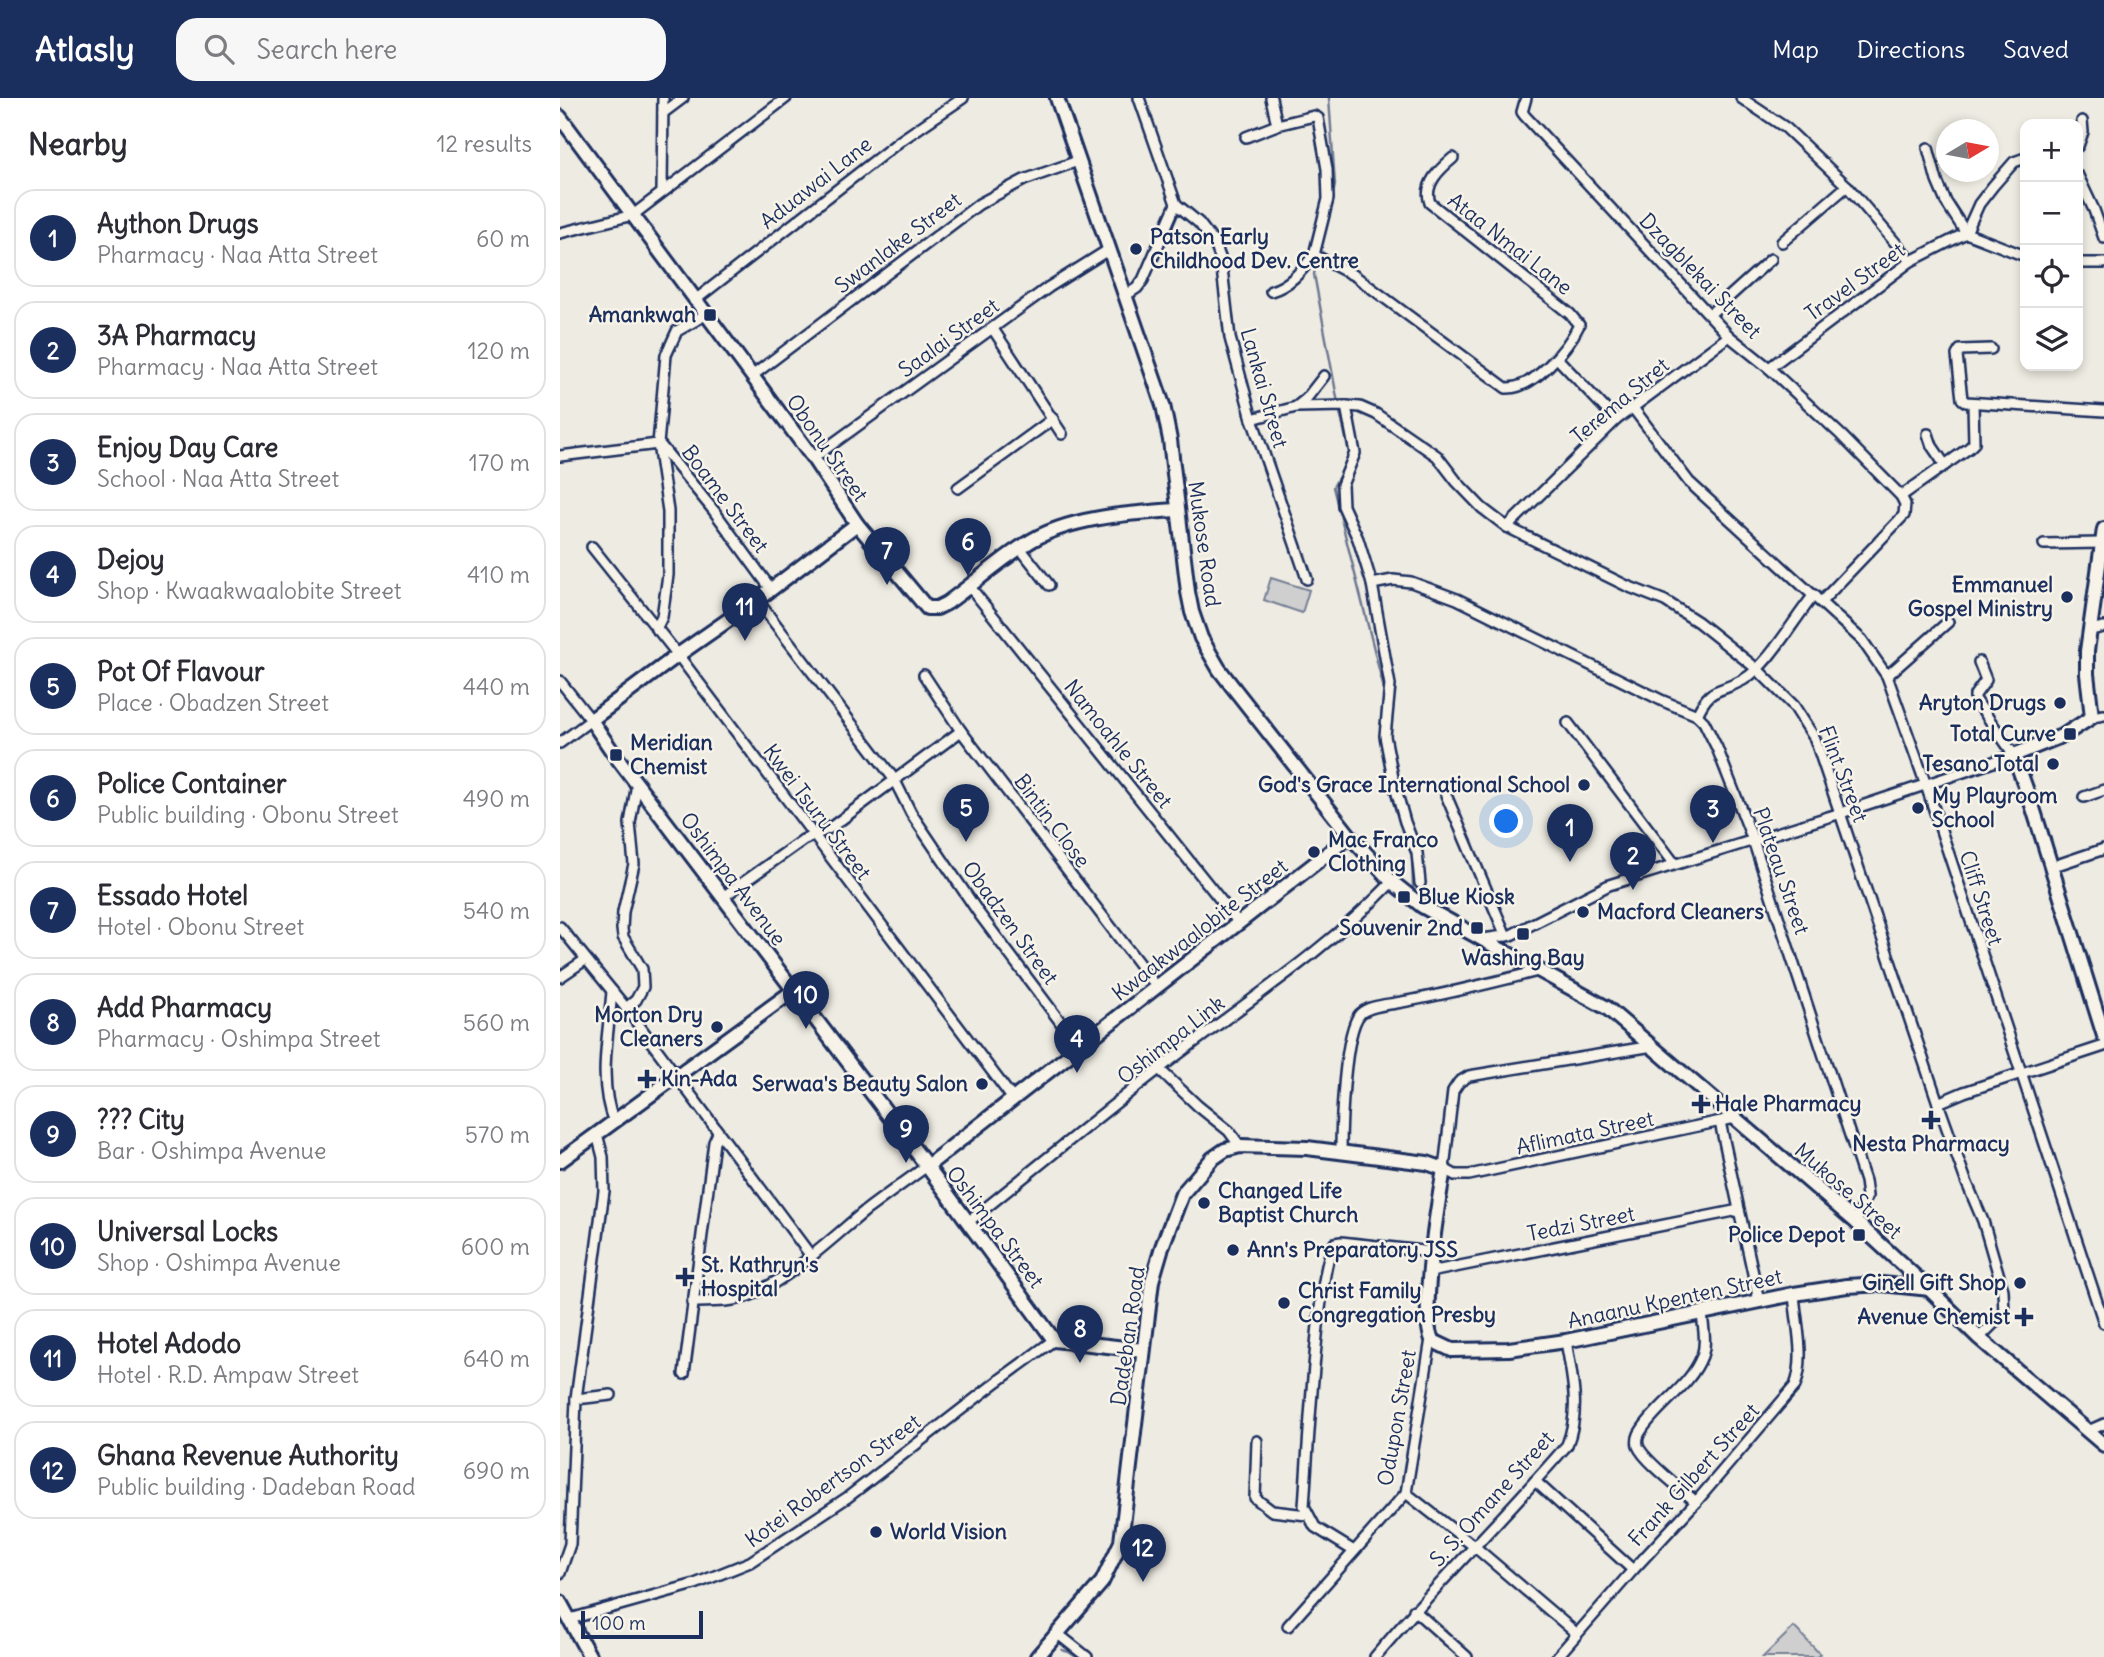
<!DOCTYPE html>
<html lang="en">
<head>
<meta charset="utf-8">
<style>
  :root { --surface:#fff; --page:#f7f7f7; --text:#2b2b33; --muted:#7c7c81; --line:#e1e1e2; --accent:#1b2f5e }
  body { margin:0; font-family:Delius,sans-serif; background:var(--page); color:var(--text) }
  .controls { position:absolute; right:21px; top:21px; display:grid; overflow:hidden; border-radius:14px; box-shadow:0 4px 10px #0003 }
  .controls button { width:63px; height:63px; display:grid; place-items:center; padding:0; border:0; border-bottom:2px solid var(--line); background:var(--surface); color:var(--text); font:35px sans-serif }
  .compass { position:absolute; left:1376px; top:21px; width:63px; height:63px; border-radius:50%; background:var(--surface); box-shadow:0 4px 10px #0003; rotate:80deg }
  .scale { position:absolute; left:21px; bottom:18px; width:122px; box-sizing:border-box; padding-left:7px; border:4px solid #1b2f5e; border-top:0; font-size:19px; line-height:24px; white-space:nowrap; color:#1b2f5e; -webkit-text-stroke:5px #f7f3e8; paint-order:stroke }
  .you { position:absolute; left:947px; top:724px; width:24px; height:24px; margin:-18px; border:5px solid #fff; border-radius:50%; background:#1a73e8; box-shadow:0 0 0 10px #1a73e833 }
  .badge { display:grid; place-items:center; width:46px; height:46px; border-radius:50%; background:var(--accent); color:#fff; font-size:23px; font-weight:700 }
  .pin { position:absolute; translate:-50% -58px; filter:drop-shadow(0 2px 4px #0008) }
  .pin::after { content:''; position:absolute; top:37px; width:24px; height:21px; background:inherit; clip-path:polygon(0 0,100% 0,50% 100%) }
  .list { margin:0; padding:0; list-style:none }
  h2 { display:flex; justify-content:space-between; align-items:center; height:91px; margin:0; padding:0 28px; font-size:30px }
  h2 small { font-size:23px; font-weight:400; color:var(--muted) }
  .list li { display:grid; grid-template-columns:46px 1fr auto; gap:21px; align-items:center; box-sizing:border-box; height:98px; margin:0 14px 14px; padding:0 14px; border:2px solid var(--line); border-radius:21px }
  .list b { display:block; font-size:26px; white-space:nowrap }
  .list p { margin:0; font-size:23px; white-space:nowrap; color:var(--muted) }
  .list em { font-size:23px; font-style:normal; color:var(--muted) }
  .icon { flex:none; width:38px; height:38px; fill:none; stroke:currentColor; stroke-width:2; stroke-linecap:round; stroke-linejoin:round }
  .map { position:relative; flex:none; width:1544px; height:1559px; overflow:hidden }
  header { display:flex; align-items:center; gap:42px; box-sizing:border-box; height:98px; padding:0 35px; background:var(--accent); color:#fff }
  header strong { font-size:33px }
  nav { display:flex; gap:38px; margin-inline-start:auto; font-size:24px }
  .search { width:490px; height:63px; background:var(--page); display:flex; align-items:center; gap:18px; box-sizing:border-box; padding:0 24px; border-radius:21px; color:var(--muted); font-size:26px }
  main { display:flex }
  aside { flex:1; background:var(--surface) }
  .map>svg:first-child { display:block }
  .green { fill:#cfcfcf; stroke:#757f96; stroke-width:2 }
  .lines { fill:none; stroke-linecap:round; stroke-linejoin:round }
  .stream { stroke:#6e7992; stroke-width:2.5 }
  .street-casing { stroke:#1b2f5e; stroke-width:14 }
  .secondary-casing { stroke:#1b2f5e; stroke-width:18 }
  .street { stroke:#f7f3e8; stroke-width:9 }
  .secondary { stroke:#f7f3e8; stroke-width:12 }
  .poi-dot { fill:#1b2f5e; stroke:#f7f3e8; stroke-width:2.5 }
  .labels { text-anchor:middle; stroke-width:5; stroke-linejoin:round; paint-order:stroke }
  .street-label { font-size:21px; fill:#1b2f5e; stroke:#f7f3e8 }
  .poi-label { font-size:21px; font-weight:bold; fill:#1b2f5e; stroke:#f7f3e8; text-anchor:start }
</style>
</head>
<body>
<header>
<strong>Atlasly</strong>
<div class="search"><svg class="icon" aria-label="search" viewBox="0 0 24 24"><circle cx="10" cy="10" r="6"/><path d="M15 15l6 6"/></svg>Search here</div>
<nav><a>Map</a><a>Directions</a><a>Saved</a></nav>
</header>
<main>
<aside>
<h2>Nearby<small>12 results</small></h2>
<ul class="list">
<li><span class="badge">1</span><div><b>Aython Drugs</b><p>Pharmacy · Naa Atta Street</p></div><em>60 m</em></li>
<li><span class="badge">2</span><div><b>3A Pharmacy</b><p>Pharmacy · Naa Atta Street</p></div><em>120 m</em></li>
<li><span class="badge">3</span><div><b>Enjoy Day Care</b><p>School · Naa Atta Street</p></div><em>170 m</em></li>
<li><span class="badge">4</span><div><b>Dejoy</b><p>Shop · Kwaakwaalobite Street</p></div><em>410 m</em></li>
<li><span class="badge">5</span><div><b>Pot Of Flavour</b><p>Place · Obadzen Street</p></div><em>440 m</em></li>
<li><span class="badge">6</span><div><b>Police Container</b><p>Public building · Obonu Street</p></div><em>490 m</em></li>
<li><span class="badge">7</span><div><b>Essado Hotel</b><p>Hotel · Obonu Street</p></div><em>540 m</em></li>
<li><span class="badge">8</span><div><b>Add Pharmacy</b><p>Pharmacy · Oshimpa Street</p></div><em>560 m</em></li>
<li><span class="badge">9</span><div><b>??? City</b><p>Bar · Oshimpa Avenue</p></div><em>570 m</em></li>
<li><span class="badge">10</span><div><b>Universal Locks</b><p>Shop · Oshimpa Avenue</p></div><em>600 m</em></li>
<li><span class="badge">11</span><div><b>Hotel Adodo</b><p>Hotel · R.D. Ampaw Street</p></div><em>640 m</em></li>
<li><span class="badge">12</span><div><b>Ghana Revenue Authority</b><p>Public building · Dadeban Road</p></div><em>690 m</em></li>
</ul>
</aside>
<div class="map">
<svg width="1544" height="1559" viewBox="0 0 1544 1559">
  <rect width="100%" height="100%" fill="#eeebe2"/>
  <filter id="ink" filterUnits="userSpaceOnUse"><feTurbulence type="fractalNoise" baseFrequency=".0143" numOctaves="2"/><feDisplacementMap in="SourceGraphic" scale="14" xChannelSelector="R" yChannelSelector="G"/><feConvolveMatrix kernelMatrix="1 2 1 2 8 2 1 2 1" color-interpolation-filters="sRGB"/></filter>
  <g filter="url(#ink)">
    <g class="green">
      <polygon points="711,480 749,492 742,515 704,502"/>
      <polygon points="1234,1529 1260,1556 1257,1559 1203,1559"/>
    </g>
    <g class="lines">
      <g class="stream">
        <polyline points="759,155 775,87 769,0"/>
        <polyline points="758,162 754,176 778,305"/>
        <polyline points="779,310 790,358"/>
        <polyline points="787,364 773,389 825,595 820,634 821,646 832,700 852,756 853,789"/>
        <polyline points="502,1552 509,1554 516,1559"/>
      </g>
      <g class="street-casing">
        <g id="street">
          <polyline points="579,0 616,106 639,125 655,146 661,162 670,240 692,321 747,481"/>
          <polyline points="711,0 717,27"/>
          <polyline points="966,0 962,14 965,18 1169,238 1209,270 1281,337 1341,398 1345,406 1344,417 1261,504"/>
          <polyline points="1181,0 1226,30 1287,88 1351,163"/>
          <polyline points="103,15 123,0"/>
          <path d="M 686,39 L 717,27 L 754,18 L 758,20 L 767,71 L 768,101 L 754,157 L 795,178 L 946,290 C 973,292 1008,250 1019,227 L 1010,216 L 870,105 C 863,86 880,71 893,60"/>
          <polyline points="1518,48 1523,34 1522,23"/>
          <polyline points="1368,50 1377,83 1386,104 1406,135 1465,158"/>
          <polyline points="1518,78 1534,112 1544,140"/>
          <polyline points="102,94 103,0"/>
          <polyline points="0,135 73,117 226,0"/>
          <polyline points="1222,144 1287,88"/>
          <polyline points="1518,165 1544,165"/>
          <path d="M 711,193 C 731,187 742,172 754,157"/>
          <polyline points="565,198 577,190 583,182 616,106"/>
          <polyline points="134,203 340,43 403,0"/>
          <polyline points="1150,216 1211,161"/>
          <polyline points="433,231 502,336"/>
          <polyline points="1431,251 1400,252 1397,257 1402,301 1406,304 1544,313"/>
          <polyline points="997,260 1056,322"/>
          <polyline points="1209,270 1351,163 1406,135 1419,106 1433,88 1454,64 1465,60"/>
          <polyline points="192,278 419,106 464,82 518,63"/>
          <polyline points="786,308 795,355 782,387 783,408 798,441 812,486 830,587 825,638 834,685 845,724 857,755 860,785"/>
          <polyline points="736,309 746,301 764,278"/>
          <polyline points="1073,310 1129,384 1302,542 1327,578 1366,687 1544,1225"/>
          <polyline points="692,321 736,309 786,308 800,309 816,316 877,358 897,384 922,410 947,429 1067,488 1105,503 1138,524 1197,571 1234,608 1255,641 1378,1005 1406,1083 1423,1123 1443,1192 1444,1215 1419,1240"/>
          <polyline points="1368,336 1372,348 1385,367"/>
          <polyline points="0,358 98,346 101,348 154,413 211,491"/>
          <polyline points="253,360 489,189 548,152"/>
          <polyline points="398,390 493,321"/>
          <polyline points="1341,398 1409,350 1414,345 1413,306"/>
          <polyline points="947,429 1056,322 1169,238"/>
          <polyline points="1484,446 1541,445"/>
          <polyline points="32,449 118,557 453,1001"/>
          <polyline points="460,450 489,487"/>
          <polyline points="812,486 833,482 851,484 897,501 1103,603 1137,617 1144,624 1157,650 1193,742 1305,1083 1307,1098 1296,1124"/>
          <polyline points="410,489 679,825"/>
          <polyline points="197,502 334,681 351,715 420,817 520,950"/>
          <polyline points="96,531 102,519 108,477 108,413 98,346 106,257 117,233 145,217"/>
          <polyline points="1530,532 1544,529"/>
          <polyline points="364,577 401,633 596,888"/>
          <polyline points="1327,578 1388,524"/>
          <polyline points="0,583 31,622 0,645"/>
          <path d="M 1137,617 C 1151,587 1158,596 1183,582 C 1208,568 1234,521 1254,497"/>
          <polyline points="1532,619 1544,617"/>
          <polyline points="1008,625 1114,765"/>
          <polyline points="886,697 946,838"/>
          <polyline points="1524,699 1544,692"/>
          <polyline points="1491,769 1544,751"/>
          <polyline points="163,799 243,742 270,730 401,633"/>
          <polyline points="0,829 66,910 251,1158"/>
          <polyline points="923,841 951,837 1049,787 1281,715 1454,657 1415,601 1415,597 1426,582 1419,564"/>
          <polyline points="0,879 25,862"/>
          <path d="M 52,893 C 49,935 37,984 54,1024"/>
          <polyline points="66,910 76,902 83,889 82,871 63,839 62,831 63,814 74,766 70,725 77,686"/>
          <polyline points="1093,948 909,978 899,984 893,993 884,1071 895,1077 909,1077 1175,1020"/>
          <polyline points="599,971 638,1008 669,1033 680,1048"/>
          <polyline points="1378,1005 1404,994 1544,948"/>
          <polyline points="1160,1024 1199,1203"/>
          <path d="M 781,1054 C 781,1027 784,934 800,916 C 808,908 825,907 836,905 C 884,897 931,885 978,873"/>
          <path d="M 408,1124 C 472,1073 535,1021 599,971 C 677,910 763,856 832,784"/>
          <polyline points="870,1174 1179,1112"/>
          <path d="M 132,1204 C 152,1203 174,1205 191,1197 C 232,1179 271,1141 305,1113 C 325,1098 346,1083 367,1068"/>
          <polyline points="124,1276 154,1044 158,1035"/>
          <polyline points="16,1301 51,1297"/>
          <polyline points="1528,1333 1544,1326"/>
          <polyline points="697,1343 695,1400 712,1413 747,1417"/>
          <polyline points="975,1383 1073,1472"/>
          <polyline points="846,1395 915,1449 1016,1535"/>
          <path d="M 1136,1404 C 1123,1392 1084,1363 1078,1348 C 1077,1343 1078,1337 1081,1333 C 1098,1306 1130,1289 1142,1258 C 1147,1244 1143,1229 1142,1215"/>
          <path d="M 794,1453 L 755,1429 L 744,1408 C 747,1369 757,1165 775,1145 L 781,1144 L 872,1154"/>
          <polyline points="0,1475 10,1446 16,1301 44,1093 43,1059 37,1036"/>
          <polyline points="854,1512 907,1559"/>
          <polyline points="10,1521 135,1486 190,1464 288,1399 438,1283 494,1242"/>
          <polyline points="728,1528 846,1395 871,1241"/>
          <polyline points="498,1536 527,1559"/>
          <path d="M 815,1559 C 876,1486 945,1419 1007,1347 C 1021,1312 1012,1279 1006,1243"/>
          <path d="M 997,1559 L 1073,1472 L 1136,1404 L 1235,1288 C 1246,1260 1236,1225 1234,1196"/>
        </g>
      </g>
      <g class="secondary-casing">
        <g id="secondary">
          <polyline points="497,0 603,307 610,342 628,494 632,514 641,540 659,571 672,588 790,738 832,784 862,808 1047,910 1296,1124 1370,1192 1419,1240 1544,1347"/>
          <path d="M 0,19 L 253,360 L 297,426 L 367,510 L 377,510 L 387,505 C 414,486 438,463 466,446 C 506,419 571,415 618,412"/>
          <polyline points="297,426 197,502 118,557 31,622 52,653 367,1068 494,1242 583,1252"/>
          <polyline points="1544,431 1527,553 1527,576 1532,619 1504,637 1454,657 1473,710 1544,938"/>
          <polyline points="0,1063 233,893"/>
          <polyline points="367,1068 790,738"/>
          <polyline points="0,1504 30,1559"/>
          <path d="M 477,1559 L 542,1484 L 561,1444 L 592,1183 L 602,1149 L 622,1096 L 652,1061 L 665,1052 L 680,1048 L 747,1050 L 867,1065 L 884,1071 C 879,1100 858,1223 873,1243 L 892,1252 L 949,1251 L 1006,1243 L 1234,1196 L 1287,1188 L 1322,1186 L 1370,1191"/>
        </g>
      </g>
      <use href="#street" class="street"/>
      <use href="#secondary" class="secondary"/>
    </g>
  </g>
  <g class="poi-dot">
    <circle cx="576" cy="151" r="7"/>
    <rect x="143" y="210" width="14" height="14" rx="3.5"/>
    <circle cx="1507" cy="499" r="7"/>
    <circle cx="1500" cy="605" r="7"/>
    <rect x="1503" y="629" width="14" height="14" rx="3.5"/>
    <rect x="49" y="650" width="14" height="14" rx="3.5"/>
    <circle cx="1493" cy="666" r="7"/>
    <circle cx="1024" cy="687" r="7"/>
    <circle cx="1358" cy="710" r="7"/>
    <circle cx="754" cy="754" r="7"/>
    <rect x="837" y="792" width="14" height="14" rx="3.5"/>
    <circle cx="1023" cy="814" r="7"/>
    <rect x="910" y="823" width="14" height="14" rx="3.5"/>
    <rect x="956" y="829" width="14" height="14" rx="3.5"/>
    <circle cx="157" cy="929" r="7"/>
    <path d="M83.5 970.5h7v7h7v7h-7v7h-7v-7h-7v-7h7z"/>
    <circle cx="422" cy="986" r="7"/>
    <path d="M1137.5 995.5h7v7h7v7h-7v7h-7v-7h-7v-7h7z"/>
    <path d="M1367.5 1011.5h7v7h7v7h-7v7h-7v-7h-7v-7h7z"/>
    <circle cx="644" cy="1105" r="7"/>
    <rect x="1292" y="1130" width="14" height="14" rx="3.5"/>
    <circle cx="673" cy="1152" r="7"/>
    <path d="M121.5 1168.5h7v7h7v7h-7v7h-7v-7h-7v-7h7z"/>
    <circle cx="1460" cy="1185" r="7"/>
    <circle cx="724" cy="1205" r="7"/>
    <path d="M1460.5 1208.5h7v7h7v7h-7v7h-7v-7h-7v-7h7z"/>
    <circle cx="316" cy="1434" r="7"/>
  </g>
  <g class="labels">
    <g class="street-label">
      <text transform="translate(256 85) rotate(-38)" y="7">Aduawai Lane</text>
      <text transform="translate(338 145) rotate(-37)" y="7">Swanlake Street</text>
      <text transform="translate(950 146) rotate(38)" y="7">Ataa Nmai Lane</text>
      <text transform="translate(1140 178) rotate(46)" y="7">Dzagblekai Street</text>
      <text transform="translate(1295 184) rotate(-36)" y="7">Travel Street</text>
      <text transform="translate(389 240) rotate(-36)" y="7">Saalai Street</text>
      <text transform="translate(704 290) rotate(74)" y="7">Lankai Street</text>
      <text transform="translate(1060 303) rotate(-40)" y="7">Terema Stret</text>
      <text transform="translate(267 350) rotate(55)" y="7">Obonu Street</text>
      <text transform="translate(165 401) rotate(53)" y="7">Boame Street</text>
      <text transform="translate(644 446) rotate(82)" y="7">Mukose Road</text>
      <text transform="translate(558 646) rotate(51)" y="7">Namoahle Street</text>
      <text transform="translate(1283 676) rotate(69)" y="7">Flint Street</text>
      <text transform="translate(257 714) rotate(53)" y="7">Kwei Tsuru Street</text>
      <text transform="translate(492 723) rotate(53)" y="7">Bintin Close</text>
      <text transform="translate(1221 773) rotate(71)" y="7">Plateau Street</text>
      <text transform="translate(173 781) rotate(53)" y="7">Oshimpa Avenue</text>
      <text transform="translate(1421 800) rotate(72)" y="7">Cliff Street</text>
      <text transform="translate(450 825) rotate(54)" y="7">Obadzen Street</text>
      <text transform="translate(640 832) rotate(-38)" y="7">Kwaakwaalobite Street</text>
      <text transform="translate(611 942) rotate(-38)" y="7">Oshimpa Link</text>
      <text transform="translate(1025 1035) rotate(-12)" y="7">Aflimata Street</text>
      <text transform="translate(1288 1093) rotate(41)" y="7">Mukose Street</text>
      <text transform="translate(1021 1126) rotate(-11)" y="7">Tedzi Street</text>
      <text transform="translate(435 1129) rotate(53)" y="7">Oshimpa Street</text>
      <text transform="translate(1115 1201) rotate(-12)" y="7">Anaanu Kpenten Street</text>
      <text transform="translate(568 1238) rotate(-82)" y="7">Dadeban Road</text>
      <text transform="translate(837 1320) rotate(-80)" y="7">Odupon Street</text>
      <text transform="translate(1134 1377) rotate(-48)" y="7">Frank Gilbert Street</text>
      <text transform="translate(273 1383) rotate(-36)" y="7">Kotei Robertson Street</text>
      <text transform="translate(932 1401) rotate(-48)" y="7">S. S. Omane Street</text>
    </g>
    <g class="poi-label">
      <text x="590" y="146">Patson Early<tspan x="590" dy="24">Childhood Dev. Centre</tspan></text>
      <text x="136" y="224" text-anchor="end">Amankwah</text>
      <text x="1493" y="494" text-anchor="end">Emmanuel<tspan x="1493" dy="24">Gospel Ministry</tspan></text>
      <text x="1486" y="612" text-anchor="end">Aryton Drugs</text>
      <text x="1496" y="643" text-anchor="end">Total Curve</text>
      <text x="70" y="652">Meridian<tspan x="70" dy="24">Chemist</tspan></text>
      <text x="1479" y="673" text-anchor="end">Tesano Total</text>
      <text x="1010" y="694" text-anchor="end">God's Grace International School</text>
      <text x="1372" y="705">My Playroom<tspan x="1372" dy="24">School</tspan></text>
      <text x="768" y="749">Mac Franco<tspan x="768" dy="24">Clothing</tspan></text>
      <text x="858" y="806">Blue Kiosk</text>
      <text x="1037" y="821">Macford Cleaners</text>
      <text x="903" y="837" text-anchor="end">Souvenir 2nd</text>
      <text x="963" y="867" text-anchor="middle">Washing Bay</text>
      <text x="143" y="924" text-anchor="end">Morton Dry<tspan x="143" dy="24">Cleaners</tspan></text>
      <text x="101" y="988">Kin-Ada</text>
      <text x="408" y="993" text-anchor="end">Serwaa's Beauty Salon</text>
      <text x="1155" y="1013">Hale Pharmacy</text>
      <text x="1371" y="1053" text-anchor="middle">Nesta Pharmacy</text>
      <text x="658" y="1100">Changed Life<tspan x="658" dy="24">Baptist Church</tspan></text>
      <text x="1285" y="1144" text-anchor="end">Police Depot</text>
      <text x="687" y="1159">Ann's Preparatory JSS</text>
      <text x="141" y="1174">St. Kathryn's<tspan x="141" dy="24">Hospital</tspan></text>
      <text x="1446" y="1192" text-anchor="end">Ginell Gift Shop</text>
      <text x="738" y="1200">Christ Family<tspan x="738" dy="24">Congregation Presby</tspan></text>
      <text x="1450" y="1226" text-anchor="end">Avenue Chemist</text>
      <text x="330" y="1441">World Vision</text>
    </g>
  </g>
</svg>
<div class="controls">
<button>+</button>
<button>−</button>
<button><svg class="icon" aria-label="locate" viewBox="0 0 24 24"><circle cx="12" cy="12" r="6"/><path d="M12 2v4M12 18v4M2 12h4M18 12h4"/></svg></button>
<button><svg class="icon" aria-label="layers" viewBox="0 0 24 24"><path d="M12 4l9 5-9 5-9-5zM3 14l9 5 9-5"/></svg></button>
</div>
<svg class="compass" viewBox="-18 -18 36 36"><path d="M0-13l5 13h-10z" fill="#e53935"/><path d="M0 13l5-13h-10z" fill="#7c7c81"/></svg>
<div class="scale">100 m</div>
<div class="you"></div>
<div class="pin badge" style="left:1010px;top:764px">1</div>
<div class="pin badge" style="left:1073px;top:792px">2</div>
<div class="pin badge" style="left:1153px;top:745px">3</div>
<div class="pin badge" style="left:517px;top:975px">4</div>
<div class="pin badge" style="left:406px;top:744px">5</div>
<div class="pin badge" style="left:408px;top:478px">6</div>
<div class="pin badge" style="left:327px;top:487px">7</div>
<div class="pin badge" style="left:520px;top:1265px">8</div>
<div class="pin badge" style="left:346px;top:1065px">9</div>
<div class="pin badge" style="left:246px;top:931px">10</div>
<div class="pin badge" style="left:185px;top:543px">11</div>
<div class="pin badge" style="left:583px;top:1484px">12</div>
</div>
</main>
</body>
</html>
